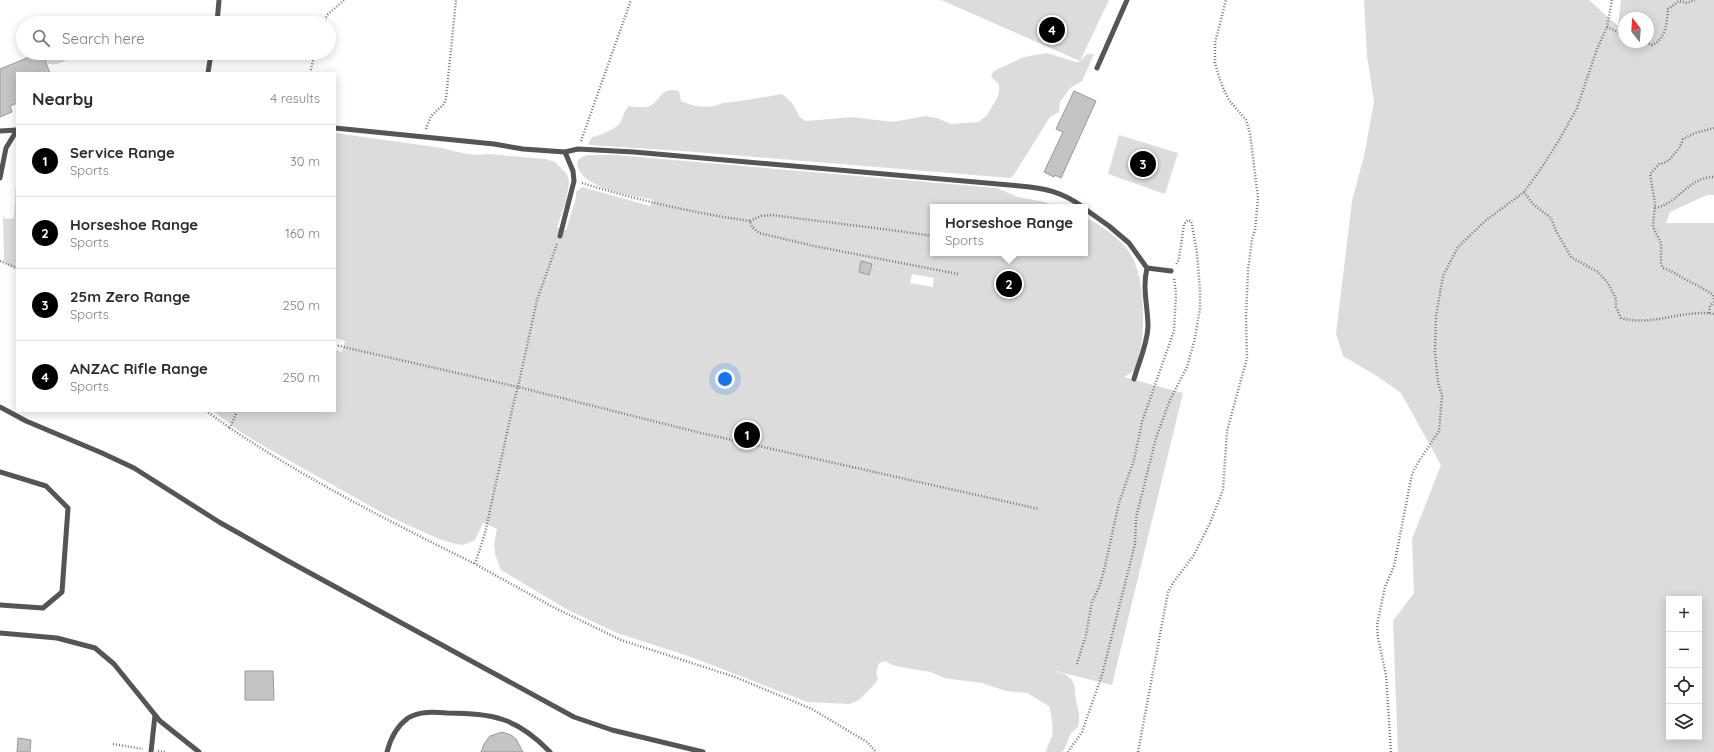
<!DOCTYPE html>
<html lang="en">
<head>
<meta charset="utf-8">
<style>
  :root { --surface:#fff; --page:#f2f2f3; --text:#2b2b33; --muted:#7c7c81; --line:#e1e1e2; --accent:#000 }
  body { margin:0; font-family:Quicksand,sans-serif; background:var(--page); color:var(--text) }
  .controls { position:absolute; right:12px; bottom:12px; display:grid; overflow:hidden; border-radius:0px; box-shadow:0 2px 10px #0003 }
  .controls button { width:36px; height:36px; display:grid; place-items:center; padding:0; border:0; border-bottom:1px solid var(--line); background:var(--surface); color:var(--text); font:20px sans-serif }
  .compass { position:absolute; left:1618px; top:12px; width:36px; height:36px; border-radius:50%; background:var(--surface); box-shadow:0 2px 10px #0003; rotate:343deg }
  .you { position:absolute; left:725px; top:379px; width:14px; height:14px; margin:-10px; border:3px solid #fff; border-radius:50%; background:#1a73e8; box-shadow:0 0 0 6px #1a73e833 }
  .badge { display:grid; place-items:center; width:26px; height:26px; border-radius:50%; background:var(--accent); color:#fff; font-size:13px; font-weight:700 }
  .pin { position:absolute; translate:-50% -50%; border:2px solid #fff; box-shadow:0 1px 4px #0006 }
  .popup { position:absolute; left:930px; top:204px; width:158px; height:52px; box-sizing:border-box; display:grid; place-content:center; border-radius:0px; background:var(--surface); filter:drop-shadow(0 1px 3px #0005); font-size:13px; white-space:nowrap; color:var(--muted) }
  .popup b { font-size:15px; color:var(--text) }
  .popup::after { content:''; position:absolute; left:50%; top:100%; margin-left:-8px; border:8px solid transparent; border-top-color:var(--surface) }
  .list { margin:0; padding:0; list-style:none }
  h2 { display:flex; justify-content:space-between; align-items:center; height:52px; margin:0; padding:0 16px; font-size:17px }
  h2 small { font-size:13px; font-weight:400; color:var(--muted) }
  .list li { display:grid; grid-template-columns:26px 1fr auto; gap:12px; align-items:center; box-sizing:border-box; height:72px; padding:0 16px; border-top:1px solid var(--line) }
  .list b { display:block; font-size:15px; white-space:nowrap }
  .list p { margin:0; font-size:13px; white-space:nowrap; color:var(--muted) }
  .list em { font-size:13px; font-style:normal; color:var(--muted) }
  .icon { flex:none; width:22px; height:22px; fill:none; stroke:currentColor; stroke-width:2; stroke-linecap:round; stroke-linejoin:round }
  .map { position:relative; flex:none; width:1714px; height:752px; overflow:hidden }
  .search { position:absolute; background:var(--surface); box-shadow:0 2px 10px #0003; left:16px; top:16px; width:320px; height:44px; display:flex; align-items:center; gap:10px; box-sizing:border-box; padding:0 14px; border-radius:22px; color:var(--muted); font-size:15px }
  .panel { position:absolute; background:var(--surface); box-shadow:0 2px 10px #0003; left:16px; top:72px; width:320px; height:340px; border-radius:0px }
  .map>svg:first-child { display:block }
  .green { fill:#dcdcdc; fill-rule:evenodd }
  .building { fill:#c4c4c4; stroke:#999 }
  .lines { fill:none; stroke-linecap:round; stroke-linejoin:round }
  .path { stroke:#777; stroke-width:2.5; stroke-dasharray:1 2; stroke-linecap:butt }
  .lane { stroke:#555; stroke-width:5 }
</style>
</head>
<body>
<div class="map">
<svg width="1714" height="752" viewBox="0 0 1714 752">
  <rect width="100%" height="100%" fill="#fff"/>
  <g class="green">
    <polygon points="941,0 1109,0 1080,61"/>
    <path d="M 1364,0 L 1589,0 L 1618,26 L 1621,0 L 1714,0 L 1714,195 L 1707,195 L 1670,212 L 1666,223 L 1714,223 L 1714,752 L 1398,752 L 1393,621 L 1414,593 L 1412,539 L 1441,465 L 1401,393 L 1377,376 L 1343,356 L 1336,334 L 1352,201 L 1364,156 L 1374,102 L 1367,56 ZM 1624,18 L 1648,18 L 1648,42 L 1624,42 ZM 1669,599 L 1699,599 L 1699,737 L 1669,737 Z"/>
    <path d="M 42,53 L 70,53 L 70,57 C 64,63 54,66 46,63 Z"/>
    <path d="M 1047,53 L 1076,62 L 1079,62 L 1087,54 L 1094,54 L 1082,81 L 1070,88 L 1060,102 L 1059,112 L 1050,117 L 1013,176 L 1010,178 L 696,152 L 589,145 L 588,144 L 592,137 C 599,136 616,129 620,123 C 624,117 623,111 629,106 C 634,107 640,108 645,107 C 661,105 658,85 679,91 L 681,101 C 691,106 704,108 715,106 C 718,105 721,103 724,103 C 744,101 763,97 782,94 C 787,98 791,101 794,106 C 798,113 799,119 807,121 L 852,117 L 893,122 L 925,116 L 937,118 L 951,124 L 979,122 L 987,115 L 996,100 L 999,93 L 999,85 L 991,76 L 994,71 L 1024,57 Z"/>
    <path d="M 335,133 L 442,148 L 462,153 L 475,155 L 489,154 L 545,159 L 555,162 L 567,174 L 569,183 L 566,201 L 557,227 L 566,230 L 576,198 L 576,192 L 582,187 L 650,206 L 653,200 C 631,195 584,190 577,165 L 578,160 L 586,155 L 616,155 L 997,188 L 1018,197 L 1045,202 L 1058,207 L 933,207 L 933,253 L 1085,253 L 1085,217 C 1102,226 1119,237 1130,253 C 1146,277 1147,342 1135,368 C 1133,373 1128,374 1124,377 L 1183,393 L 1112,685 L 1055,671 C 1059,673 1065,673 1069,677 C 1077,683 1074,693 1076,700 C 1078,709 1081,718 1078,727 L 1071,733 L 1064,750 L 1062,752 L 1046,752 C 1047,746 1050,742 1052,736 C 1054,728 1051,714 1049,706 L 1027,693 L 1006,691 L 982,683 L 944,678 L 931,672 L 911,669 L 892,665 L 885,661 L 879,663 L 876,674 L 878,678 L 875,684 L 859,700 L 849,704 L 807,702 L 691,657 L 617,633 L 568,610 L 501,570 L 495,554 L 494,544 L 497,529 L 483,523 L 475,540 L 463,545 L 456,544 L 439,539 L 386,515 L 260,444 L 239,431 L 213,411 L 335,411 L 335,350 L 342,352 L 345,341 L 335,338 ZM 912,274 L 934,278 L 933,287 L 910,283 Z"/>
    <polygon points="1119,135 1178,153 1165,194 1108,174"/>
    <polygon points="17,164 17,270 7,265 4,261 3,217 6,219 14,218"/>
  </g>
  <g class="building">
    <polygon points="39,53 42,53 50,73 17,73 17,103 10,106 12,112 0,117 0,69"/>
    <polygon points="1074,91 1096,101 1061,178 1055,175 1054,177 1044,172 1063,132 1056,129"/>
    <polygon points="861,261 872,264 869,275 859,272"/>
    <polygon points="245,671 273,671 274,700 245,700"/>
    <polygon points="502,732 511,735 516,739 523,752 481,752 484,744 490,736"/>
    <polygon points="18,738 31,740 30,752 17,752"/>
  </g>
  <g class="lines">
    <g class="path">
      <polyline points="324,23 327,15 344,0"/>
      <polyline points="1607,27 1624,35"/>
      <path d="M 1646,42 L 1652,45 C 1666,39 1667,22 1668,9 L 1679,1 L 1687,3 L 1695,0"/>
      <polyline points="310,73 315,53"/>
      <path d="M 1714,128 L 1695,133 L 1683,139 L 1680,147 L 1670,159 L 1664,163 L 1659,164 L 1650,174 L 1655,203 L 1653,227 L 1661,243 L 1661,264 L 1663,268 C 1673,271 1680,277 1689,281 C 1697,286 1706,289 1713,295 L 1714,300"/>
      <polyline points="426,129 431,116 444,104 446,99 456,0"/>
      <polyline points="581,141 631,0"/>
      <path d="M 582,183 C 637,200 693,213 750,221 L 752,227 L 759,233 L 814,246 L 958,274"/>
      <path d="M 1524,192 L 1533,204 L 1551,218 L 1556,231 L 1571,257 L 1598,272 L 1608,283 L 1616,299 L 1616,307 L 1621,318 C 1651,327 1683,309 1714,314"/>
      <path d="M 1655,208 C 1678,204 1688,177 1714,177"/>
      <path d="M 750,221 L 761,216 L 772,215 C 825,222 879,228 933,236"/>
      <polyline points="557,244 537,300 518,387 701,433 1039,509"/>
      <polyline points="0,261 17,268"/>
      <polyline points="1709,313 1710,306 1714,302"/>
      <polyline points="335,345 518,387 514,401 485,533 475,564 553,607 621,640 735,677 812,709 867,742 876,752"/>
      <polyline points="206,411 230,428"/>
      <path d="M 237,411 L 230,428 C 307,480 391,522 475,564"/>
      <polyline points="1077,664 1086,635 1092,602 1100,585 1105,566 1119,503 1134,460 1142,422 1174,331 1176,293 1174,277"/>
      <polyline points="113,744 143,749"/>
      <polyline points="158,751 166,752"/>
      <polyline points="1068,752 1082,732 1102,675 1135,544 1136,518 1156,438 1170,400 1187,367 1195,338 1200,308 1200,291 1197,253 1192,225 1191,221 1188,220 1184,224 1179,259 1176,265"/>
      <polyline points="1138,752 1168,592 1173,583 1194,555 1210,523 1223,490 1227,431 1247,358 1246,316 1248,270 1252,239 1255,230 1258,198 1250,133 1246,120 1229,100 1224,90 1220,80 1215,63 1215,43 1226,0"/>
      <polyline points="1391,752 1386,675 1378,638 1377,625 1385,587 1394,566 1412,474 1419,461 1439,431 1442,396 1438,382 1435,352 1436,316 1443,276 1458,247 1485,221 1524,192 1540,170 1558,142 1577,108 1597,49 1607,27 1612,0"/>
    </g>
    <g class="lane">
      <polyline points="217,23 219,0"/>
      <polyline points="1097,68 1127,0"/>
      <polyline points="208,73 211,53"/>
      <path d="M 335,128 L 494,144 L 523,149 L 565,152 L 578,149 L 634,152 L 1020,186 C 1045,188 1062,192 1083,207"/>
      <polyline points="0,131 17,130"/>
      <polyline points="0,178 6,148 17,130"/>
      <path d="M 1085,209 L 1109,226 L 1129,243 L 1147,268 C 1142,289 1148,306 1148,327 C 1147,345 1139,362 1134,379"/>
      <polyline points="560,236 574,181 573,171 565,152"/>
      <polyline points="1147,268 1171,271"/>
      <polyline points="0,407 26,421 102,453 134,468 219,522 288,561 574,717 612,730 703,752"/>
      <polyline points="0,472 46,486 68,508 62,592 43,608 0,605"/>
      <polyline points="0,633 57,638 95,648 114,664 160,721 199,752"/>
      <polyline points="151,752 155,715"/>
      <path d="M 387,752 C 390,740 397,726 408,718 C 419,711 435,712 447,713 C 494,714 516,717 550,752"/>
    </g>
  </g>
</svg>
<div class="controls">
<button>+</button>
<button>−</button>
<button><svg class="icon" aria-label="locate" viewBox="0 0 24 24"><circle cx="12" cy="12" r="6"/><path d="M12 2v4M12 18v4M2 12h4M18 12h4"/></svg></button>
<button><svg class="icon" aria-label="layers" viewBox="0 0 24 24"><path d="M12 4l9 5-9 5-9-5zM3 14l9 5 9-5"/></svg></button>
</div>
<svg class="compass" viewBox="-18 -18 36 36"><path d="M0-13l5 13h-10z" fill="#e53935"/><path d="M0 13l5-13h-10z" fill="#7c7c81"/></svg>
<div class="you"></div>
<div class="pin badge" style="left:747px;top:435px">1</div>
<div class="pin badge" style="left:1009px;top:284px">2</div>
<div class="popup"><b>Horseshoe Range</b>Sports</div>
<div class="pin badge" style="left:1143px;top:164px">3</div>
<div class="pin badge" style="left:1052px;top:30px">4</div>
<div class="search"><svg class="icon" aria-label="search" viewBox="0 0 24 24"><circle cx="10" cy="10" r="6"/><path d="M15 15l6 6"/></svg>Search here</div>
<section class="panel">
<h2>Nearby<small>4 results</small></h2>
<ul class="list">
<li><span class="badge">1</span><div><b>Service Range</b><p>Sports</p></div><em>30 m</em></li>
<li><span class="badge">2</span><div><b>Horseshoe Range</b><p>Sports</p></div><em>160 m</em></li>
<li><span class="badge">3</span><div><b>25m Zero Range</b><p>Sports</p></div><em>250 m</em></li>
<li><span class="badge">4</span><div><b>ANZAC Rifle Range</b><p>Sports</p></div><em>250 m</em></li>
</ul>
</section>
</div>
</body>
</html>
